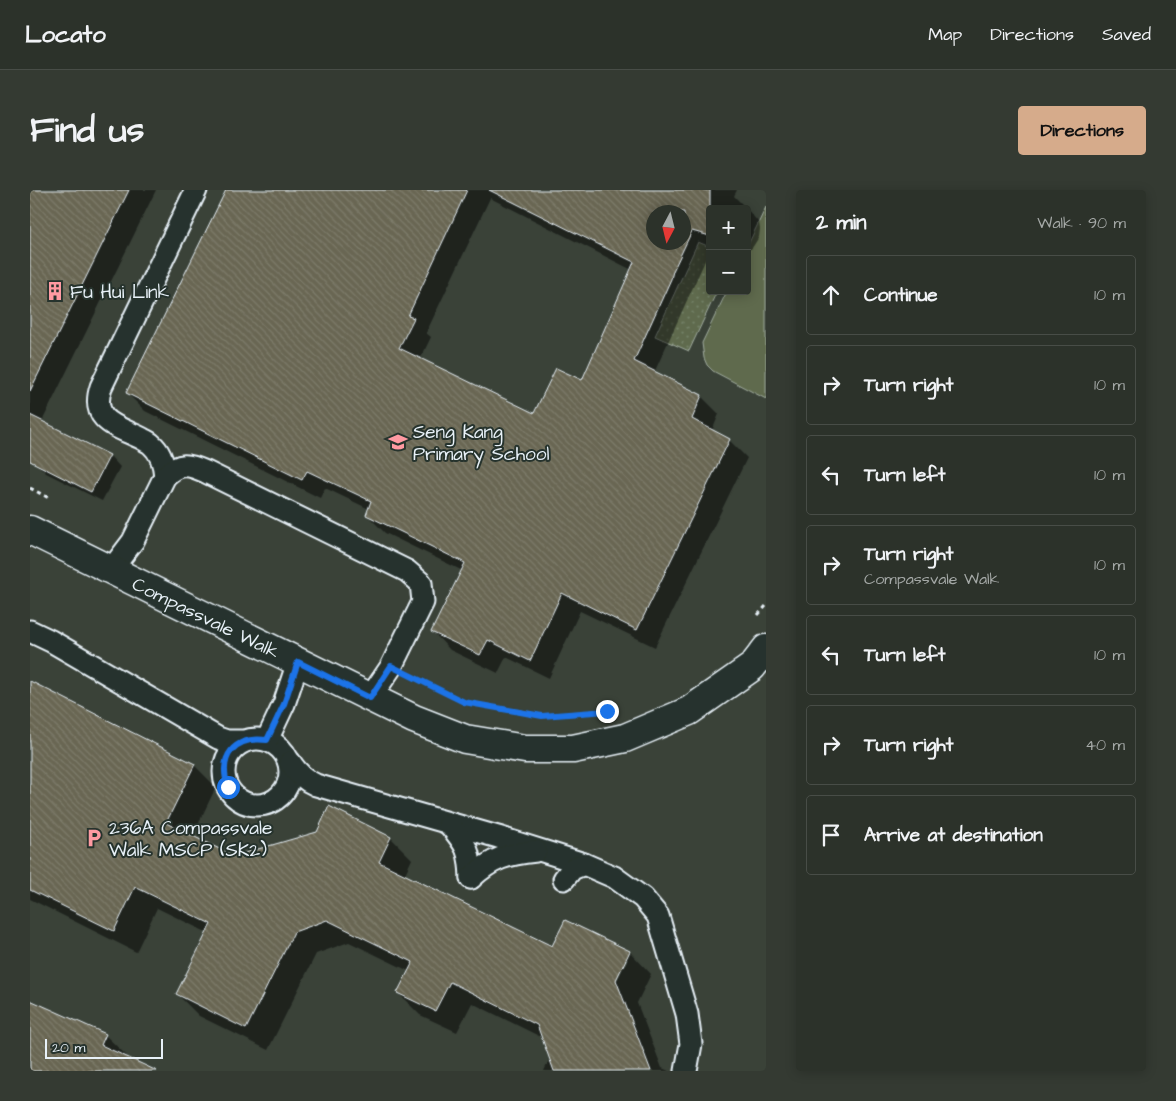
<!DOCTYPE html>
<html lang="en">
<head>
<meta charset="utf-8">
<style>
  :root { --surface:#2c322a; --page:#343a32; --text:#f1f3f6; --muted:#a6aaa8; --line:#484d47; --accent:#d6ab8b }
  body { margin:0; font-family:"Architects Daughter",sans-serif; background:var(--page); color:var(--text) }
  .controls { position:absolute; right:15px; top:15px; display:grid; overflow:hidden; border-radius:5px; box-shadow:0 2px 12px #0003 }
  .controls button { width:45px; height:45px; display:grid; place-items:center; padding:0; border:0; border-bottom:1px solid var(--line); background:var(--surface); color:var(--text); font:25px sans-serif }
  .compass { position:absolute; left:616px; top:15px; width:45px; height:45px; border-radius:50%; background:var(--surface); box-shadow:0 2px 12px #0003; rotate:187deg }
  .scale { position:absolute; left:15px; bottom:12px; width:118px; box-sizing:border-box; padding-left:5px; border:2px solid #e8f1f8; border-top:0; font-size:14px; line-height:18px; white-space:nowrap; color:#e8f1f8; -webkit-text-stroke:4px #26332d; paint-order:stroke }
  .stop { position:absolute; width:15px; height:15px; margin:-11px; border:4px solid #1a73e8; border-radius:50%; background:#fff }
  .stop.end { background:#1a73e8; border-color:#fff; box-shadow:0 1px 5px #0008 }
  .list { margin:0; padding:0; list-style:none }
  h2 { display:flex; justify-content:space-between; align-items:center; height:65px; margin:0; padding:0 20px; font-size:21px }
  h2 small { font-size:16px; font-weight:400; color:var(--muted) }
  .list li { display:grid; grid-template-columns:32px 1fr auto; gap:15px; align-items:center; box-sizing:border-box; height:80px; margin:0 10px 10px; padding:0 10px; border:1px solid var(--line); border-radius:5px }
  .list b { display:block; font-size:19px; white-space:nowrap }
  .list p { margin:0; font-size:16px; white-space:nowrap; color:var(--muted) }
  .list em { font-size:16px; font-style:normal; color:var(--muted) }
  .icon { flex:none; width:28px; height:28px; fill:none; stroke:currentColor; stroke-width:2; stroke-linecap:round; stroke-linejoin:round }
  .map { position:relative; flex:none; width:736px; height:881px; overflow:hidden; border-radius:5px }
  header { display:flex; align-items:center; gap:30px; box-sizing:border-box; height:70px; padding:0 25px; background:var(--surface); border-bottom:1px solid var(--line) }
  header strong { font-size:24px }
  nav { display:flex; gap:28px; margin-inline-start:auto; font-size:18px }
  .intro { display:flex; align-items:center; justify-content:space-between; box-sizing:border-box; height:120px; padding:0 30px }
  h1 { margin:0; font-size:35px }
  .button { padding:12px 22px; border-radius:5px; background:var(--accent); color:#111; font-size:18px; font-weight:700 }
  main { display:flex; gap:30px; padding:0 30px }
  aside { flex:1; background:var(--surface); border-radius:5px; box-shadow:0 2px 12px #0003 }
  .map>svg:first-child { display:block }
  .park { fill:url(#park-dots); stroke:#a3aea2 }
  .garden { fill:#5e6b4d; stroke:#a3aea2 }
  .shadow { fill:#0007; fill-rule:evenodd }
  .building { fill:url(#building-back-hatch); stroke:#e8f1f8; fill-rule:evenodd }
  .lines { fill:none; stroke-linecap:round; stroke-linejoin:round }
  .service-casing { stroke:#e8f1f8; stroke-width:25 }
  .minor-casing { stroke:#e8f1f8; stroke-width:31 }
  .path { stroke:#e8f1f8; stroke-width:3; stroke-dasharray:4 4; stroke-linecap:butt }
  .service { stroke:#26332d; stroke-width:21 }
  .minor { stroke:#26332d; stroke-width:28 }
  .route { stroke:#1a73e8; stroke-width:6 }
  .labels { text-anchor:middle; stroke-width:4; stroke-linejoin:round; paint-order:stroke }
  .poi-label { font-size:19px; fill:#e8f1f8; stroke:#26332d; text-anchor:start }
  .street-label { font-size:19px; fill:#e8f1f8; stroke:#26332d }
</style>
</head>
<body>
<header>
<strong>Locato</strong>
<nav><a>Map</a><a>Directions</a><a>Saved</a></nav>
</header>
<div class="intro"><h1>Find us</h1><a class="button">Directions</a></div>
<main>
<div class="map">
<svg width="736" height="881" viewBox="0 0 736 881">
  <defs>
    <pattern id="park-dots" width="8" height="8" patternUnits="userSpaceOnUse" patternTransform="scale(1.25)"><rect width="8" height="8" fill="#5e6b4d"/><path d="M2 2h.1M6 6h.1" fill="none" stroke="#758167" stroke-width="1.8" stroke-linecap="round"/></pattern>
    <pattern id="building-back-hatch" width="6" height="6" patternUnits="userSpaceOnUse" patternTransform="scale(1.25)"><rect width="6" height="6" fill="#696652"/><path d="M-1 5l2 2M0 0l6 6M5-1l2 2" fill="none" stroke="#7e7c6c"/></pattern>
  </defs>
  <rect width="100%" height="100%" fill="#3a4238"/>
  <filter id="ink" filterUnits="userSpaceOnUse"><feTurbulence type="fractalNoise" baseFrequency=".02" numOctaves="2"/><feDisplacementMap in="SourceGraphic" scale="10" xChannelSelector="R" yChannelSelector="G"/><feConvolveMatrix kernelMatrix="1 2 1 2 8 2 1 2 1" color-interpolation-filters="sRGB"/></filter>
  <g filter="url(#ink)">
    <polygon class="park" points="668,52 680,57 680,101 687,101 659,161 625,146"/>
    <polygon class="garden" points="736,17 736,209 683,181 677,175 674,168 672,153 697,101 717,101 717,57"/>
    <g class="shadow">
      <polygon points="0,0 126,0 0,256"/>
      <path d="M 197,0 L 707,0 L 704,6 L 717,19 L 680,19 L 680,62 L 679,62 L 624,183 L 671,206 L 689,224 L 682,241 L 699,250 L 717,268 L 625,457 L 550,421 L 519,488 L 476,467 L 468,483 L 420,460 L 402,441 L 433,381 L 355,343 L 337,325 L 339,319 L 295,298 L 290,308 L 115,221 L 97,203 ZM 460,8 L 602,80 L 552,192 L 504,225 L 390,170 L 401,147 L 396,143 ZM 624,22 L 654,22 L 654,52 L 624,52 Z"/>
      <polygon points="717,19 729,33 730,39 729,47 722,58 717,61"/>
      <polygon points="24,238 80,266 90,277 72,311 16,283 5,272"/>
      <path d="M 0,492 L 164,575 L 186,597 L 162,647 L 204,668 L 361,648 L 382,669 L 374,686 L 523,758 L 536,732 L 600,762 L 621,784 L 607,813 L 632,878 L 639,881 L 514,881 L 520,868 L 513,848 L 442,813 L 427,842 L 390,825 L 368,803 L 379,781 L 319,752 L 286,764 L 238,860 L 169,826 L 147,804 L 178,743 L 127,718 L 106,762 L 0,709 ZM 595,769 L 598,769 L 584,796 L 582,795 Z"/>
      <polygon points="0,811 75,845 97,866 96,868 124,881 0,881"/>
    </g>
    <g class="building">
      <polygon points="0,0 99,0 0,201"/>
      <path d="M 196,0 L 437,0 L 378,126 L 384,128 L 369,158 L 504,223 L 526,178 L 552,190 L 604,72 L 459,0 L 680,0 L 680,46 L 662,41 L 643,81 L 641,89 L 604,171 L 672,205 L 662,229 L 700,249 L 607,440 L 532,403 L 500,471 L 458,450 L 450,465 L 401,442 L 435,373 L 336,325 L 341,311 L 277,281 L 272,290 L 96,203 ZM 624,22 L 654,22 L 654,52 L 624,52 Z"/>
      <polygon points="0,225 80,265 61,302 0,271"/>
      <polygon points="0,491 165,574 136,633 204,666 287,642 299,616 361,647 349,672 522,756 535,730 600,761 586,790 621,881 524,881 507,835 420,792 405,821 367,803 383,772 297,730 264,742 216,839 146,804 181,734 105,697 84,741 0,700"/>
      <polygon points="0,810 76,844 71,855 127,881 0,881"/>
    </g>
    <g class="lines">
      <g class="service-casing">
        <g id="service">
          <path d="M 135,286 C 134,275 131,262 121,254 C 119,252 114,250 111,248 C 86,236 60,231 71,197 L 166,0"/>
          <path d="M 81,380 L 103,351 L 135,286 C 150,272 158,274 176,282 L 377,381 L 391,393 L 393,412 L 361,477 L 340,508"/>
          <polyline points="0,441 21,451 188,548 197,551 215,551"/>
          <circle cx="227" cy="582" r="33"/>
          <polyline points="237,550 254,514 268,472"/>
          <path d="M 260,572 C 267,583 274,590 286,595 L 468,647 L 554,674 L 584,687 L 613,708 L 628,726 L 657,824 L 661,854 L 656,881"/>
          <path d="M 419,634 C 437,655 440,661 441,688"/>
          <path d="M 441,688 C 462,668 478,664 506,661"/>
          <polyline points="534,689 542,679 554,674"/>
        </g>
      </g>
      <g class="minor-casing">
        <polyline id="minor" points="0,340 384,529 435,549 495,559 543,559 595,548 659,521 722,477 736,459"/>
      </g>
      <g class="path">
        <polyline points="0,298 19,308"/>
        <polyline points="728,425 736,416"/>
      </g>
      <use href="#service" class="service"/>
      <use href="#minor" class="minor"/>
    </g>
  </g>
  <g class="lines" filter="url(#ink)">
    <path class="route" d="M 198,597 C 188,566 204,546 237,550 L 254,514 L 268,472 L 340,508 L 361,476 L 434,512 L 512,526 L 577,521"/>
  </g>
  <defs>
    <g id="building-bare" transform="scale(1.5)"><path d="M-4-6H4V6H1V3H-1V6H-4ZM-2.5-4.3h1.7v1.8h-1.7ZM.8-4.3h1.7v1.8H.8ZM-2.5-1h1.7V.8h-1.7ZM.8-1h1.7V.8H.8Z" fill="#ff9aa2" stroke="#26332d" stroke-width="2.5" paint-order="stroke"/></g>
    <g id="school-bare" transform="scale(1.5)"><path d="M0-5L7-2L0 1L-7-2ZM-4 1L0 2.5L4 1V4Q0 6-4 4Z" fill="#ff9aa2" stroke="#26332d" stroke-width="2.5" paint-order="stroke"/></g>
    <g id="parking-bare" transform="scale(1.5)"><path d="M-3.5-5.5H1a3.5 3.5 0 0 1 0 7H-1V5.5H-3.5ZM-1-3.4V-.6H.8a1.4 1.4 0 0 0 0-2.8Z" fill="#ff9aa2" stroke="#26332d" stroke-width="2.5" paint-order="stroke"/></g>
  </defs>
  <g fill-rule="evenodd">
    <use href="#building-bare" x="25" y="101"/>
    <use href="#school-bare" x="368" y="252"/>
    <use href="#parking-bare" x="64" y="648"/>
  </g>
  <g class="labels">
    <g class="poi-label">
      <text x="40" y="108">Fu Hui Link</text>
      <text x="383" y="248">Seng Kang<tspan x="383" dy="22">Primary School</tspan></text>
      <text x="79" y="644">236A Compassvale<tspan x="79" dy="22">Walk MSCP (SK2)</tspan></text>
    </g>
    <g class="street-label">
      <text transform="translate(176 427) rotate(26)" y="7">Compassvale Walk</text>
    </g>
  </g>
</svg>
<div class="controls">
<button>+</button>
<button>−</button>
</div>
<svg class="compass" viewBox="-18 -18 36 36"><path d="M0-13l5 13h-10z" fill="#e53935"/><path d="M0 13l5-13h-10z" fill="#a6aaa8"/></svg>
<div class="scale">20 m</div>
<div class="stop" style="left:198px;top:597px"></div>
<div class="stop end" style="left:577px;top:521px"></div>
</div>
<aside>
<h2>2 min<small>Walk · 90 m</small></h2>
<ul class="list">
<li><svg class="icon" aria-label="ahead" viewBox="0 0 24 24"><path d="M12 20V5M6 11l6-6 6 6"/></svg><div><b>Continue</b></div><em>10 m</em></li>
<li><svg class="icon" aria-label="right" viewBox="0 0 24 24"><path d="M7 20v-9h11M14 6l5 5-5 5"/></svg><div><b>Turn right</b></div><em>10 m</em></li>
<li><svg class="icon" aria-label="left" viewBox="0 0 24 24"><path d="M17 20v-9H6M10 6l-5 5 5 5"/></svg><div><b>Turn left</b></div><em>10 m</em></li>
<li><svg class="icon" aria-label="right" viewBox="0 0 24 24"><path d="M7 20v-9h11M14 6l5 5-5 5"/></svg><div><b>Turn right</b><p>Compassvale Walk</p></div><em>10 m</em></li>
<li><svg class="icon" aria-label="left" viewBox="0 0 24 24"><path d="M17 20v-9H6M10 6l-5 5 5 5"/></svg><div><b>Turn left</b></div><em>10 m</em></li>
<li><svg class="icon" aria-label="right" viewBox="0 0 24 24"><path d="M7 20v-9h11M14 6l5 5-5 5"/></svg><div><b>Turn right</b></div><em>40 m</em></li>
<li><svg class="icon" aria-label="arrive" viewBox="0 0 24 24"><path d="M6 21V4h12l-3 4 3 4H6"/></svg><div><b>Arrive at destination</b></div></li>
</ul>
</aside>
</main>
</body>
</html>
